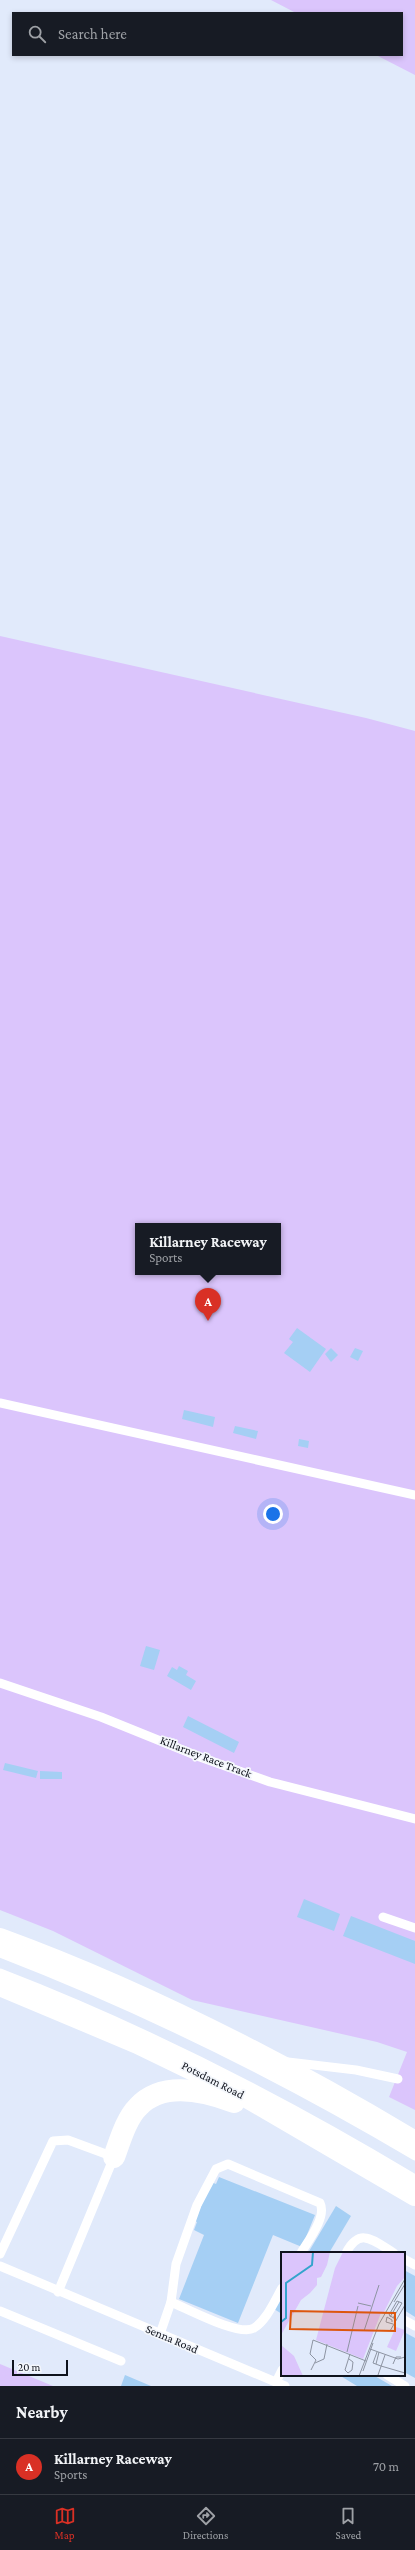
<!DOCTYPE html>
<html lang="en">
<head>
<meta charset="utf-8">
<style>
  :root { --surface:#171b24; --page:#20242c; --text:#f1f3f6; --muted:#9ea1a6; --line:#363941; --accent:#d93025 }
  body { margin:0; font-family:"Crimson Pro",serif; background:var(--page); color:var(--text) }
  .scale { position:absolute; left:12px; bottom:10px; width:56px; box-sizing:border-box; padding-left:4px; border:2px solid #0f131d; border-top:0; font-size:11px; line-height:14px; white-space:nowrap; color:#0f131d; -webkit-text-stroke:3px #f4f7fc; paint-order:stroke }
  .you { position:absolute; left:273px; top:1514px; width:14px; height:14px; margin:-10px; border:3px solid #fff; border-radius:50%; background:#1a73e8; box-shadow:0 0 0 6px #1a73e833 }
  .badge { display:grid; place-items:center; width:26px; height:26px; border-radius:50%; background:var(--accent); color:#fff; font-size:13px; font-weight:700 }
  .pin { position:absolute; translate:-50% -33px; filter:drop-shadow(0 1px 2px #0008) }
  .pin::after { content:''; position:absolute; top:21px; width:14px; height:12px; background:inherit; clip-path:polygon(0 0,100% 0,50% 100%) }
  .popup { position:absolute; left:135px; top:1223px; width:146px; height:52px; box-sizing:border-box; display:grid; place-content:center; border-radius:0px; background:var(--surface); filter:drop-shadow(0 1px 3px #0005); font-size:13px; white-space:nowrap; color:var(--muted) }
  .popup b { font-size:15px; color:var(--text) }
  .popup::after { content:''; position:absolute; left:50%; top:100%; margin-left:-8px; border:8px solid transparent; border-top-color:var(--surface) }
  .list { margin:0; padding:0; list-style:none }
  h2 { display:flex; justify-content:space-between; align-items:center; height:52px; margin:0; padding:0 16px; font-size:17px }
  h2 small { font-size:13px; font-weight:400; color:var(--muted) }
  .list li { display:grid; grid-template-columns:26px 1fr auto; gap:12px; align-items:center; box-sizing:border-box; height:56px; padding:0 16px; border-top:1px solid var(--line) }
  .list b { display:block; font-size:15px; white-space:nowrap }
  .list p { margin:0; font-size:13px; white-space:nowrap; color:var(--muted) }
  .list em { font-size:13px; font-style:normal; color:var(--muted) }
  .icon { flex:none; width:22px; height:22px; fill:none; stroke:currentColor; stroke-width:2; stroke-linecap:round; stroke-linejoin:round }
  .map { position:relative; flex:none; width:415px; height:2386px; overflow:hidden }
  .search { position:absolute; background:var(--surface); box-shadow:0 2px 6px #0003; left:12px; right:12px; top:12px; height:44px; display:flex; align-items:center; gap:10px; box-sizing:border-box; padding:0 14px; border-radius:0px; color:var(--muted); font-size:15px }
  .sheet { height:108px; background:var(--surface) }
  nav { display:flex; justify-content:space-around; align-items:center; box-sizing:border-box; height:56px; border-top:1px solid var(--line); background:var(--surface); font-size:11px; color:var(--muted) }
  nav a { display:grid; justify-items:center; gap:2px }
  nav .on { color:var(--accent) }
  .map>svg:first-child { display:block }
  .green { fill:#dbc5fc; fill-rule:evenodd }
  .building { fill:#a5cff4 }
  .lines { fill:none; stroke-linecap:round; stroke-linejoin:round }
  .service { stroke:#fff; stroke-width:9 }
  .primary { stroke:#fff; stroke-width:22 }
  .labels { text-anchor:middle; stroke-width:3.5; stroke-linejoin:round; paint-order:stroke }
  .street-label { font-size:12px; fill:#0f131d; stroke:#f4f7fc }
  .inset-river { fill:none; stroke:#33a4cc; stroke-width:2 }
  .inset-road { fill:none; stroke:#8d94a2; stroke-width:1 }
  .view { fill:#dd560d; fill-opacity:0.15; stroke:#dd560d; stroke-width:2 }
  .inset-edge { fill:none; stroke:#0f131d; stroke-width:2 }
</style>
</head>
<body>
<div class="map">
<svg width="415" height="2386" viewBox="0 0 415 2386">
  <rect width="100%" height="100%" fill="#e1eafb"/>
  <g class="green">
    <polygon points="271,0 415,0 415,75 376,55 402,55 402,13 296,13"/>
    <path d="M 0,636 L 366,718 L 415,731 L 415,2110 L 389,2097 L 407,2052 L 377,2042 L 192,2000 L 53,1931 L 0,1910 ZM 138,1226 L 278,1226 L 278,1272 L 138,1272 Z"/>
    <polygon points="0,2364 53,2386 0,2386"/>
  </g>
  <g class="building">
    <polygon points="297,1328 326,1349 310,1372 284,1353 293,1342 289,1339"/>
    <polygon points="331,1348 338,1355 331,1362 325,1354"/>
    <polygon points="355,1348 363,1351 358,1361 350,1357"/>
    <polygon points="184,1410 215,1417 213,1427 182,1419"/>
    <polygon points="235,1426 258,1431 256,1439 233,1433"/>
    <polygon points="299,1439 309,1441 308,1448 298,1446"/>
    <polygon points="146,1646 160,1650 154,1670 140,1666"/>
    <polygon points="179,1666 188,1671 186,1675 196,1681 191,1690 167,1676 172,1667 177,1670"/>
    <polygon points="188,1716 239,1742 234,1753 183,1727"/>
    <polygon points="5,1763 38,1771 36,1778 3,1770"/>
    <polygon points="40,1771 62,1772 62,1779 40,1779"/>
    <polygon points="304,1899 340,1914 334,1931 297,1917"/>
    <polygon points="351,1916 415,1941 415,1964 343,1936"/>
    <polygon points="219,2177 315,2215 302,2247 273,2235 238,2323 179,2299 204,2235 194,2230 197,2222 195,2221 211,2182 216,2184"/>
    <polygon points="336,2206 351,2216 329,2253 308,2253"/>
    <polygon points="404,2270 415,2276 415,2317 404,2310"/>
    <polygon points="282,2296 282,2314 274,2309"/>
    <polygon points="404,2332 415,2338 415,2378 404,2372"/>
    <polygon points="125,2375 151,2386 121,2386"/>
    <polygon points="339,2375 373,2375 392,2386 357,2386"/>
  </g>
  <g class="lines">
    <g class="service">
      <polyline points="0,1403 415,1495"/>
      <polyline points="0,1683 101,1717 200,1757 270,1782 415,1819"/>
      <polyline points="383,1917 415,1928"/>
      <path d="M 0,1953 C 145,2009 282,2077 415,2156"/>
      <path d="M 0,1973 C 145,2029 282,2099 415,2179"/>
      <polyline points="288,2062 356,2070 398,2079"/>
      <path d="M 346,2253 C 360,2226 374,2241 394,2253"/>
      <polyline points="0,2254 53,2141 68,2140 114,2157 58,2292"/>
      <polyline points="404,2259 415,2265"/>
      <polyline points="0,2266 285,2386"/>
      <path d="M 171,2302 C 188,2309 240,2337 254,2328 C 267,2320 275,2300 282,2288"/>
      <polyline points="0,2311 121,2361"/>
      <polyline points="404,2320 415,2326"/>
      <path d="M 160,2334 L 171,2302 L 176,2264 L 197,2205 L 216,2169 L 228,2164 L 320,2203 C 327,2217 308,2241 301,2253"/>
      <polyline points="387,2375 405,2386"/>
      <polyline points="276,2382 282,2370"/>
    </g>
    <g class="primary">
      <path d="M 0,1939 C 145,1992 283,2063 415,2142"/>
      <polyline points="0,1985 138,2043 235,2090 415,2195"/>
      <path d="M 114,2157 C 120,2141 126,2119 138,2107 C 163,2080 205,2091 234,2102"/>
    </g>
  </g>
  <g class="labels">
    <g class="street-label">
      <text transform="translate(206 1757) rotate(21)" y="4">Killarney Race Track</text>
      <text transform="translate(213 2080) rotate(27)" y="4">Potsdam Road</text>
      <text transform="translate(172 2339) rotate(23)" y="4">Senna Road</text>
    </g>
  </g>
  <g transform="translate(281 2252)">
    <rect width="124" height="124" fill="#e1eafb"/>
    <path d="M 0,0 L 49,0 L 46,13 L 40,25 L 36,26 L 36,33 L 29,41 L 20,48 L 0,83 ZM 62,0 L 124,0 L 124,25 L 116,34 L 102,62 L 100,61 L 82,107 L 35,88 L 54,16 ZM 115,75 L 124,78 L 115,99 L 106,95 ZM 0,93 L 13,104 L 22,124 L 0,124 Z" fill="#dbc5fc"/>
    <path class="inset-river" d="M 0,70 L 5,66 L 5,31 L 31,13 L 32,0"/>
    <path class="inset-road" d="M 113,50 L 124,32M 77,51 L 90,54M 109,65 L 118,50M 112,66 L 121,51M 114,67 L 108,63 L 116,49 L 121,51M 111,70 L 111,68 L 106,65 L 105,70 L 112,72M 83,79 L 98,33M 109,79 L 124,53M 89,97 L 117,107 L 124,105M 66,100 L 77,54M 96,100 L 92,111 L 100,114M 34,111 L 43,107 L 46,92M 95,112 L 98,100M 112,112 L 115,105 L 120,105M 100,114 L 124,121M 30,118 L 35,108 L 29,102 L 32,88 L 85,109M 64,118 L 67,121 L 71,118 L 72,110 L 68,107M 64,118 L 69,102M 82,119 L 92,91M 97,123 L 104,103M 78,124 L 98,72 L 124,27"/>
    <path class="view" d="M 10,59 L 114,61 L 114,79 L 9,77 Z"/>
    <rect width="124" height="124" class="inset-edge"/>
  </g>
</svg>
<div class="scale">20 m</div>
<div class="you"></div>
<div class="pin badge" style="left:208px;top:1321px">A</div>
<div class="popup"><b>Killarney Raceway</b>Sports</div>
<div class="search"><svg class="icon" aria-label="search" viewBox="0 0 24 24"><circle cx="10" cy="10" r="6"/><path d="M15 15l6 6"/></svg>Search here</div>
</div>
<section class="sheet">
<h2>Nearby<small></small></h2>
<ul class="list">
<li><span class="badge">A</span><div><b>Killarney Raceway</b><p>Sports</p></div><em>70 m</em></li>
</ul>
</section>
<nav>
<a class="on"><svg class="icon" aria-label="map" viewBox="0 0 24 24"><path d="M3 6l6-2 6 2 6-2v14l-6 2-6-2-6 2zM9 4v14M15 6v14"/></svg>Map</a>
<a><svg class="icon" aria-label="directions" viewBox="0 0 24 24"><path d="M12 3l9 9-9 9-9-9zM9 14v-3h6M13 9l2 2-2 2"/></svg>Directions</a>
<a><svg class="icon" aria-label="saved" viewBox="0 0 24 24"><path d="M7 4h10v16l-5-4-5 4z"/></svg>Saved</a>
</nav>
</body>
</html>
